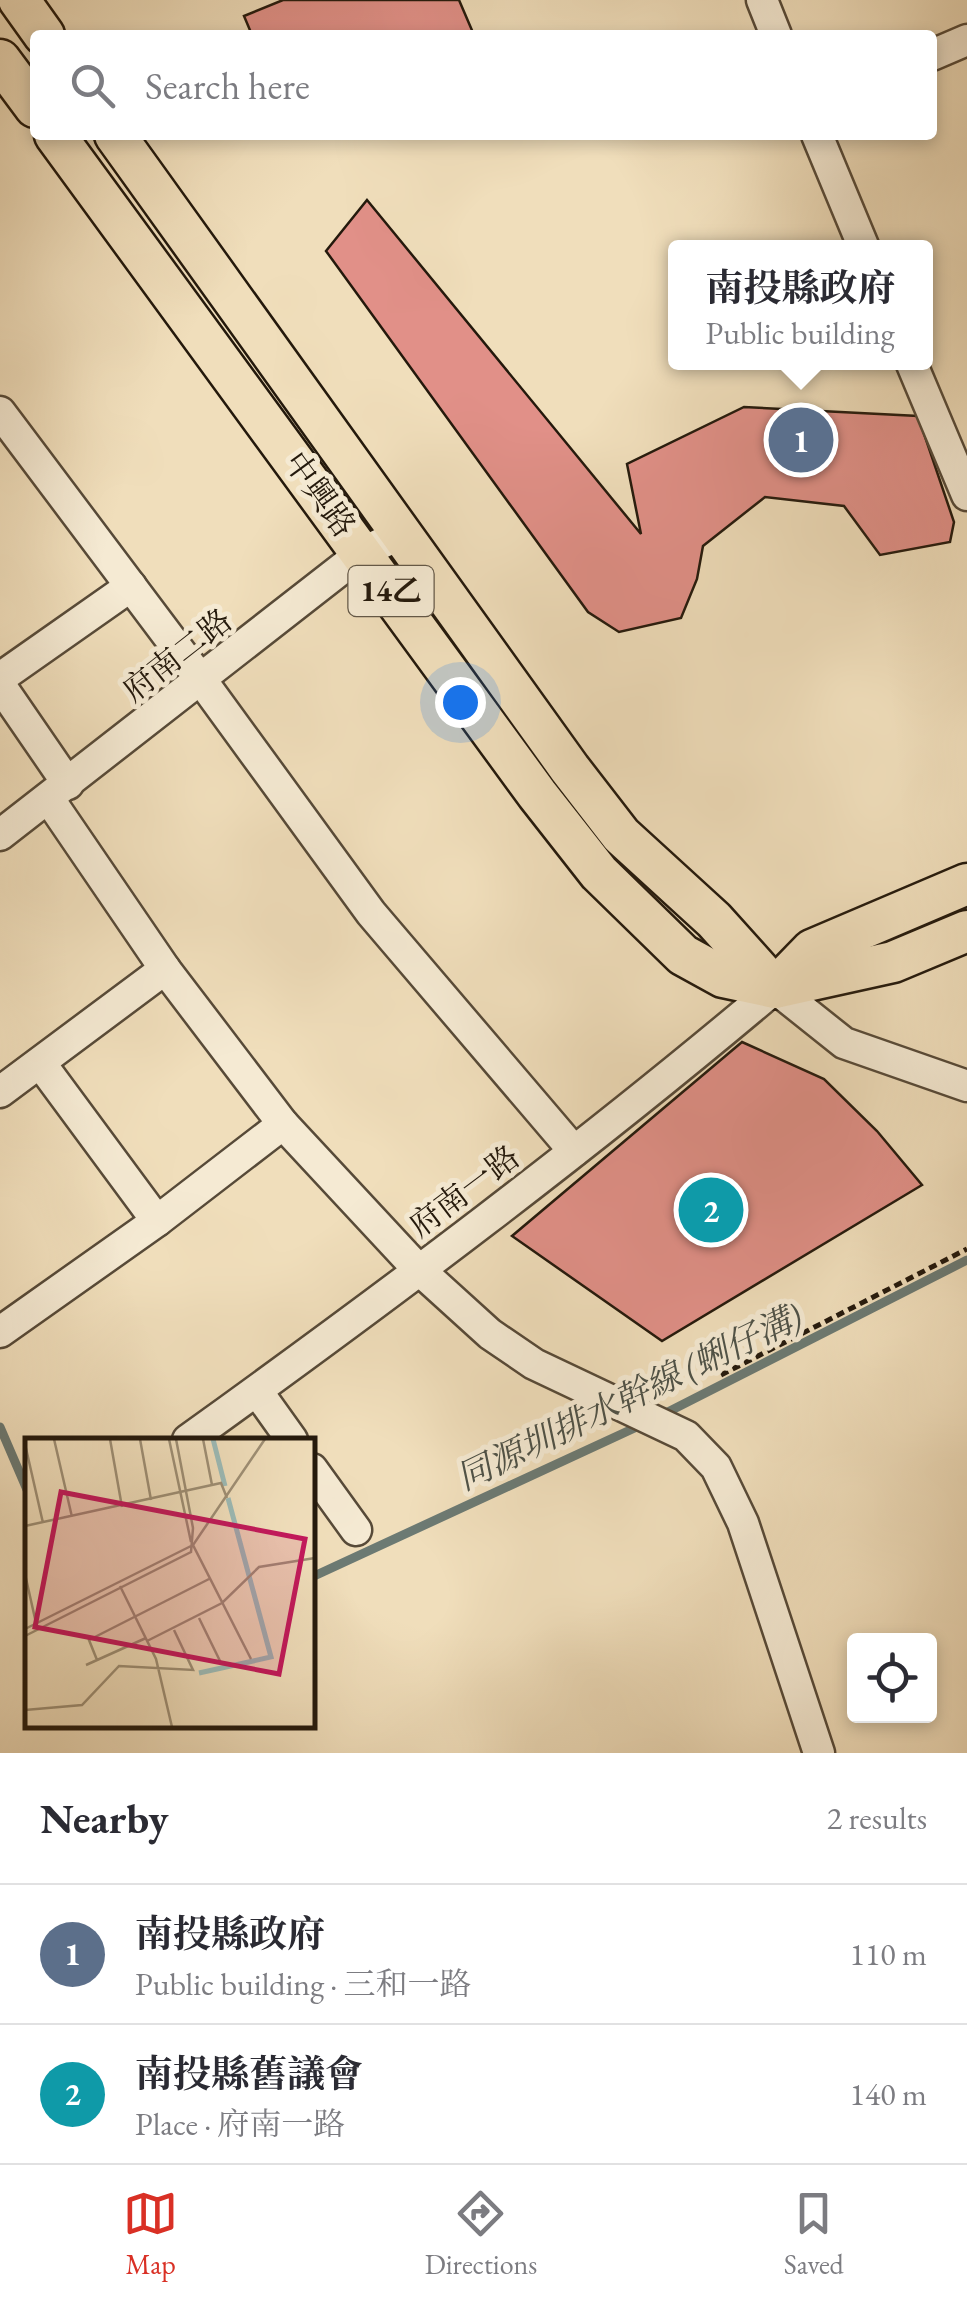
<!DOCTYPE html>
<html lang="en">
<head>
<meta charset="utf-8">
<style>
  :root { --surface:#fff; --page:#f7f7f7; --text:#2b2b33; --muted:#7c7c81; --line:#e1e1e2; --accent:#d93025 }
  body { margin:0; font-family:"EB Garamond","Noto Serif TC",serif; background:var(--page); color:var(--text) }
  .controls { position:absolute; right:30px; bottom:30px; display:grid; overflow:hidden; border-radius:10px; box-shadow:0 5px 15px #0003 }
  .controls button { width:90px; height:90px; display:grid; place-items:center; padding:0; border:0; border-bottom:2px solid var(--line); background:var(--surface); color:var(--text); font:50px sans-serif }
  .you { position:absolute; left:460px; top:702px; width:35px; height:35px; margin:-25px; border:8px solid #fff; border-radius:50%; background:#1a73e8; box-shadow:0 0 0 15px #1a73e833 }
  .badge { display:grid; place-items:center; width:65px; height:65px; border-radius:50%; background:var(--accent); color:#fff; font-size:32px; font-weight:700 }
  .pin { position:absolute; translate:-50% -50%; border:5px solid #fff; box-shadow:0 2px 10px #0006 }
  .popup { position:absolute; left:668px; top:240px; width:265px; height:130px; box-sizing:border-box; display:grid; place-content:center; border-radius:10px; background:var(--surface); filter:drop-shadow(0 2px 8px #0005); font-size:32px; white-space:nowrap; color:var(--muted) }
  .popup b { font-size:38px; color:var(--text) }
  .popup::after { content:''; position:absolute; left:50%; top:100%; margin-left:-20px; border:20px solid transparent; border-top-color:var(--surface) }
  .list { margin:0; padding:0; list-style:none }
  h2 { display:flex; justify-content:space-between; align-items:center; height:130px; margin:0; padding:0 40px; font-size:42px }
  h2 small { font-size:32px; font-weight:400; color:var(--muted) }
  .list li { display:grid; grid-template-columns:65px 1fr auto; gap:30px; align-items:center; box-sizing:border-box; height:140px; padding:0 40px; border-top:2px solid var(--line) }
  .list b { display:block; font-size:38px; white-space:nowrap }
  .list p { margin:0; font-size:32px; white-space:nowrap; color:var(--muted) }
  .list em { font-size:32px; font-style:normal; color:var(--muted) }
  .icon { flex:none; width:55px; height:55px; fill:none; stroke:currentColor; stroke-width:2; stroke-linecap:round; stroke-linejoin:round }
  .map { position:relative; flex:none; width:967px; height:1753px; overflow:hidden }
  .search { position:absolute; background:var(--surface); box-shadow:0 5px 15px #0003; left:30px; right:30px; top:30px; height:110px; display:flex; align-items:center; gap:25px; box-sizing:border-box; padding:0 35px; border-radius:10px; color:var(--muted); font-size:38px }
  .sheet { height:410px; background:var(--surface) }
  nav { display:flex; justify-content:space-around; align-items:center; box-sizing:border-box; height:140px; border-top:2px solid var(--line); background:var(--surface); font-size:28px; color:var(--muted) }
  nav a { display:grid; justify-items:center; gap:5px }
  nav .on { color:var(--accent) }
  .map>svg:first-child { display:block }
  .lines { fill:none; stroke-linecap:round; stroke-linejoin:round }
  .stream { stroke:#6c7a73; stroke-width:9 }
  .building { fill:#e19088; stroke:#24190c; stroke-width:2.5 }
  .minor-casing { stroke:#574a38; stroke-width:35 }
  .major-casing { stroke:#24190c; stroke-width:45 }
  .path { stroke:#24190c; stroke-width:5; stroke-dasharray:8 5; stroke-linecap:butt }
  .minor { stroke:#f5ead3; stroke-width:30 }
  .major { stroke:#f0debb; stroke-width:40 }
  .labels { text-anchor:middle; stroke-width:10; stroke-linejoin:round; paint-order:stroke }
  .shield { fill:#f5ead3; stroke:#635848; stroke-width:2.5 }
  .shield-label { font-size:30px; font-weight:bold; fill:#24190c }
  .street-label { font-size:32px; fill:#24190c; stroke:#f5ead3 }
  .water-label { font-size:35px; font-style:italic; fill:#4e5248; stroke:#f5ead3 }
  .inset-river { fill:none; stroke:#9cbbb7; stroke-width:5 }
  .inset-road { fill:none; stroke:#9e8f75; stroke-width:2.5 }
  .view { fill:#c2185b; fill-opacity:0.15; stroke:#c2185b; stroke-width:5 }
  .inset-edge { fill:none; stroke:#24190c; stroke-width:5 }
</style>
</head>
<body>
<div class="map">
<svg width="967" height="1753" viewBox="0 0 967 1753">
  <rect width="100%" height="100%" fill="#f0debb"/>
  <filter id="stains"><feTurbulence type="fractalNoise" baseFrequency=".002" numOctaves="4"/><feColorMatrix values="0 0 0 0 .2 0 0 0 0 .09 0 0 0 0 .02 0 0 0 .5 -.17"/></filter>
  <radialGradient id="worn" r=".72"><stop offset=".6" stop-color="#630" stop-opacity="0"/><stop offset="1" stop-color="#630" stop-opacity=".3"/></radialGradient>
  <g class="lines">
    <g class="stream">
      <polyline points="660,1416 967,1260"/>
      <polyline points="0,1427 28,1492"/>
      <polyline points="312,1577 641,1425"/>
    </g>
  </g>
  <g class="building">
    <polygon points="283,0 459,0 474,35 252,35 244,16"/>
    <polygon points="367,200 641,534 627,464 744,407 918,416 954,522 950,542 880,555 844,506 765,497 703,546 697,579 681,618 619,632 588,612 326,251"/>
    <polygon points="742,1042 824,1079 877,1131 922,1185 662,1341 512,1236"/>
  </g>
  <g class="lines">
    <g class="minor-casing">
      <g id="minor">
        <polyline points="762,0 776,35"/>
        <polyline points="932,55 967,40"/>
        <polyline points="817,135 864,248"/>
        <polyline points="911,362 967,495"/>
        <polyline points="0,412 202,681 371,913 574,1151"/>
        <polyline points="0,678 131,586"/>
        <polyline points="0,685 68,784"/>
        <polyline points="49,799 165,969 283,1124 415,1266 490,1334 534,1364 686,1436 716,1467 743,1523 819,1753"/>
        <polyline points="0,835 363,552 399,535"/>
        <polyline points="41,1064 157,1221"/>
        <polyline points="0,1092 165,969"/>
        <polyline points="0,1332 157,1221 283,1124"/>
        <polyline points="257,1391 292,1440"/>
        <path d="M 188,1440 C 388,1296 587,1147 775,988 L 844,1043 L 967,1086"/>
        <polyline points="312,1469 356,1530"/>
      </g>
    </g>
    <g class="major-casing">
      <g id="major">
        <polyline points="19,0 44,35"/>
        <polyline points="0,60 35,107"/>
        <polyline points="55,135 537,794 599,873 683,955 723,977 775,988 893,962 967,931"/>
        <polyline points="115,135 570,769 621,835 714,920 775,988"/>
        <polyline points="775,988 812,950 967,884"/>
      </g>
    </g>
    <polyline class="path" points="721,1375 967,1249"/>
    <use href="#minor" class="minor"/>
    <use href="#major" class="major"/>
  </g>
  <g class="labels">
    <rect class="shield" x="348.5" y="566" width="85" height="50" rx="8"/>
    <g class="shield-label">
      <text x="391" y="601">14乙</text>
    </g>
    <g class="street-label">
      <text transform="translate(320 494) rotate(54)" y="11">中興路</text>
      <text transform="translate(177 655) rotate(-38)" y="11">府南二路</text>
      <text transform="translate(464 1191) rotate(-37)" y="11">府南一路</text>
    </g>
    <g class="water-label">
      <text transform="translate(629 1397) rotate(-26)" y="12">同源圳排水幹線 (蜊仔溝)</text>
    </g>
  </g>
  <g transform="translate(25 1438)">
    <rect width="290" height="290" fill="#f0debb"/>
    <path class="inset-river" d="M 188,1 L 200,48M 174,235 L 246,219 L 203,60"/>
    <path class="inset-road" d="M 29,1 L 47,79M 85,1 L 97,69M 115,1 L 126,62M 144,1 L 166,104M 178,1 L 187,47M 0,6 L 18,85M 0,88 L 196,45 L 202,60M 0,136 L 11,185M 95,148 L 131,221 L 147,289M 174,180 L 196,225M 0,191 L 168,107M 0,198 L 166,114 L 168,90 L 151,1M 122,203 L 197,165 L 234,129 L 290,120M 226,221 L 168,107 L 240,1M 72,222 L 64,202 L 186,140M 61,227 L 121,200M 0,272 L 57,267 L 94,228 L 168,232 L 149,192"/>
    <path class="view" d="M 36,54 L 280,101 L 254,236 L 10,189 Z"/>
    <rect width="290" height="290" class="inset-edge"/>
  </g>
  <rect width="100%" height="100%" filter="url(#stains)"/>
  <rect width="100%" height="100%" fill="url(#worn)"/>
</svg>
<div class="controls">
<button><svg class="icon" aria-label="locate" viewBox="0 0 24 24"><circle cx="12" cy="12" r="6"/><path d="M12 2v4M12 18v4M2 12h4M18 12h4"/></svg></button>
</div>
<div class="you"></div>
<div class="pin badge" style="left:801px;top:440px;background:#5c6f8a">1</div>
<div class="popup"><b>南投縣政府</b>Public building</div>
<div class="pin badge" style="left:711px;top:1210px;background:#0f9aa8">2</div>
<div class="search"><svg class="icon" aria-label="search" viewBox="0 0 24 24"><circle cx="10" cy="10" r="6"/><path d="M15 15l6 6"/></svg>Search here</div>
</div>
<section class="sheet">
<h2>Nearby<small>2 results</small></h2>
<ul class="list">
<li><span class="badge" style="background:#5c6f8a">1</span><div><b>南投縣政府</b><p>Public building · 三和一路</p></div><em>110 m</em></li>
<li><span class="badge" style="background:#0f9aa8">2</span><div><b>南投縣舊議會</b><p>Place · 府南一路</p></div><em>140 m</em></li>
</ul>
</section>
<nav>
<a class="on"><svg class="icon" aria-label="map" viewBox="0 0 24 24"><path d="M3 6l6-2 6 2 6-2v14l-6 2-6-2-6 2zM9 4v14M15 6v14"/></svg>Map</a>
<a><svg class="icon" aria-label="directions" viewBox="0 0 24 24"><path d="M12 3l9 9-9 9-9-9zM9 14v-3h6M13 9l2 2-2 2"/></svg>Directions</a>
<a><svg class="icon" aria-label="saved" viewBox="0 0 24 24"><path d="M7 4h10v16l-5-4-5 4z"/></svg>Saved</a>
</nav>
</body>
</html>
